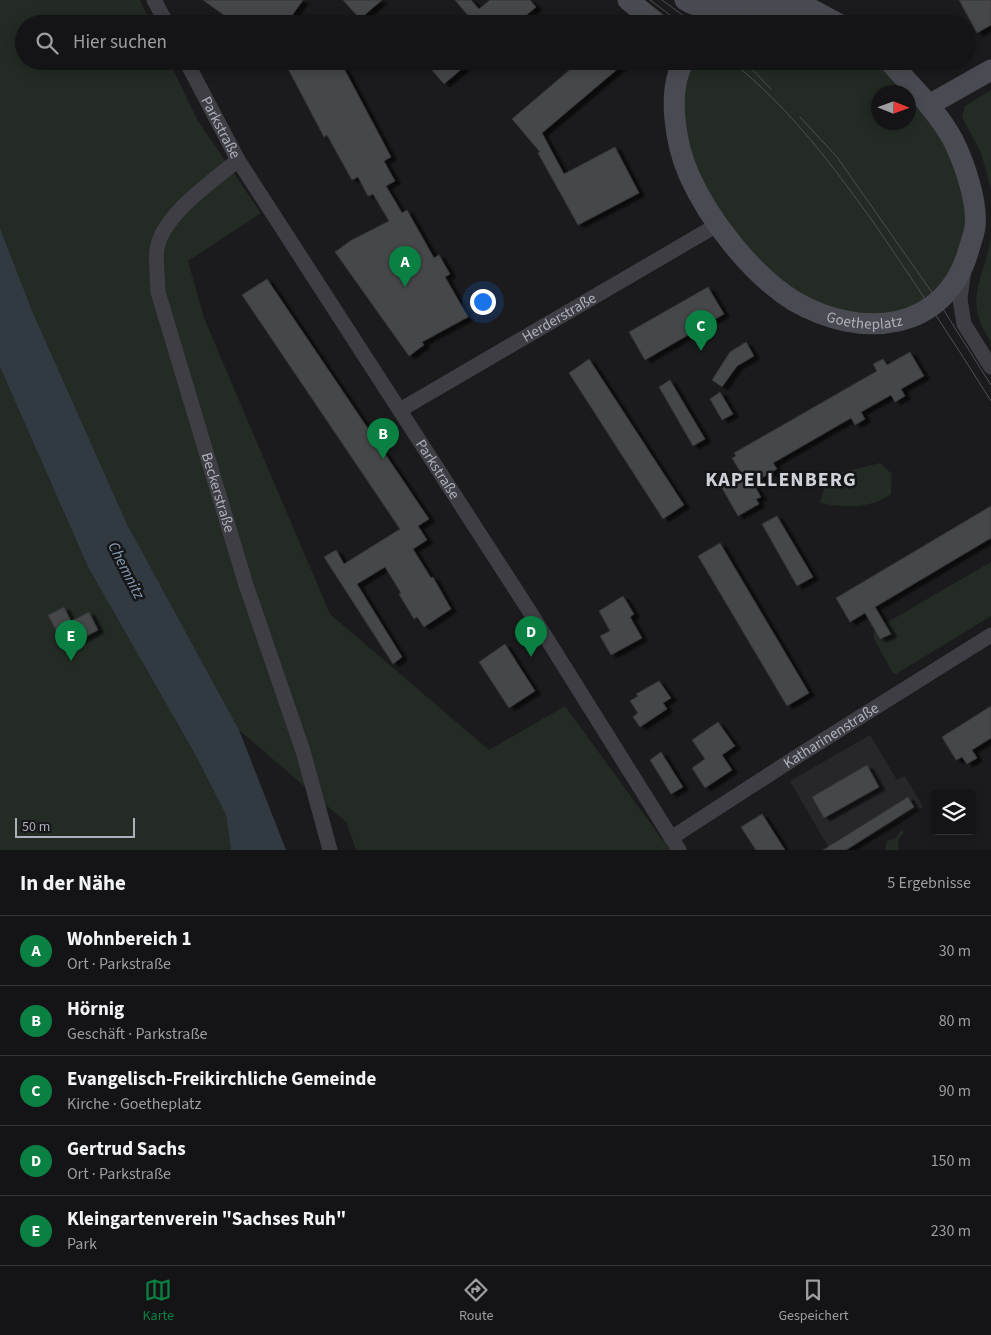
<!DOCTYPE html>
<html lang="de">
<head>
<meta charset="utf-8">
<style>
  :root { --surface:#141416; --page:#212123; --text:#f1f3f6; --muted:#9d9ea1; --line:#333335; --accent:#0b8043 }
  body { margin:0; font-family:"Source Sans 3",sans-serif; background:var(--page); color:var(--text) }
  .controls { position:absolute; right:15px; bottom:15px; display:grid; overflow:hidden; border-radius:5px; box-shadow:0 2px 12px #0003 }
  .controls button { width:45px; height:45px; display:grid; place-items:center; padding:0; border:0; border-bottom:1px solid var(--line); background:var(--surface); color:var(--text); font:25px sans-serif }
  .compass { position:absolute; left:871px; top:85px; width:45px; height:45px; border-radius:50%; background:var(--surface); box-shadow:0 2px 12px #0003; rotate:91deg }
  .scale { position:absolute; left:15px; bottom:12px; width:120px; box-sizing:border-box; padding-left:5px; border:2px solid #aeb1bc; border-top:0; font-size:14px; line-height:18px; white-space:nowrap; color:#aeb1bc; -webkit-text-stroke:4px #161618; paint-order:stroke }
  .you { position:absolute; left:482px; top:301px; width:18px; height:18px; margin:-12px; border:4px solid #fff; border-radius:50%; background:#1a73e8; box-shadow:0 0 0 8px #1a73e833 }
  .badge { display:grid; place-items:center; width:32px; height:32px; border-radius:50%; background:var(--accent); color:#fff; font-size:16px; font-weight:700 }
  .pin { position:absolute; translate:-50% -41px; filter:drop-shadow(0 1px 2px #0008) }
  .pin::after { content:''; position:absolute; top:26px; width:18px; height:15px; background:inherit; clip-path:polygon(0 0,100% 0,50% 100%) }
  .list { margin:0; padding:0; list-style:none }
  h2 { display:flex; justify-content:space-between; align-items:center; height:65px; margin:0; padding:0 20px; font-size:21px }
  h2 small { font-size:16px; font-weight:400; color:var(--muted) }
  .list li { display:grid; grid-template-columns:32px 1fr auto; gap:15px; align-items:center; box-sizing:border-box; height:70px; padding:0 20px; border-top:1px solid var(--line) }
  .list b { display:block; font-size:19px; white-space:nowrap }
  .list p { margin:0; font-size:16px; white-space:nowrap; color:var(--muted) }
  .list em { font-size:16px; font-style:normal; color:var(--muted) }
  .icon { flex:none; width:28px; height:28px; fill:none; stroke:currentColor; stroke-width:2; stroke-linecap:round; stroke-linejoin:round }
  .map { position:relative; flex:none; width:991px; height:850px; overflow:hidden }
  .search { position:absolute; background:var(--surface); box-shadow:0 2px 12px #0003; left:15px; right:15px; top:15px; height:55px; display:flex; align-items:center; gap:12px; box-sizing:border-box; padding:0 18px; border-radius:28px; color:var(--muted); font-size:19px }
  .sheet { height:415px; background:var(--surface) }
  nav { display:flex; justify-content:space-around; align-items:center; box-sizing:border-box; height:70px; border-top:1px solid var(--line); background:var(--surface); font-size:14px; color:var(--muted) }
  nav a { display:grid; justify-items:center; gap:2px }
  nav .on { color:var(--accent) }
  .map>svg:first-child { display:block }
  .built { fill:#27272a }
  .green { fill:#232b24; fill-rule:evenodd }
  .water { fill:#313941 }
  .building { fill:#45464a; stroke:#353539; filter:url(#shadow) }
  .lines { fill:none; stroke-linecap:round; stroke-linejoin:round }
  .minor { stroke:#3e3e44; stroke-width:15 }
  .secondary { stroke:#4a4b52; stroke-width:21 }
  .tram { stroke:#4f5057; stroke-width:1 }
  .labels { text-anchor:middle; stroke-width:5; stroke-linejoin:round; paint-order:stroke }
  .street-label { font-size:15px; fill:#aeb1bc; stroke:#161618 }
  .water-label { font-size:16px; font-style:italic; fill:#879db5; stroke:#161618 }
  .district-label { font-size:20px; font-weight:bold; letter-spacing:1px; fill:#cfd1d8; stroke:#161618 }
</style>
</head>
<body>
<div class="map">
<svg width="991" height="850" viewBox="0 0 991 850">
  <defs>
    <filter id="shadow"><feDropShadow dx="5.5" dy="3" stdDeviation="1" flood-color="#0009"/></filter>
  </defs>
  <rect width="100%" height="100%" fill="#1b1b1d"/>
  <polygon class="built" points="870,735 897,780 905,776 923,807 848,850 830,850 790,781"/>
  <g class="green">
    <polygon points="0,0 140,0 151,24 24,24 24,61 169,61 198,121 261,213 188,261 204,318 330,614 489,750 565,706 670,850 356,850 346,822 239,730 127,524 33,313 0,228"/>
    <polygon points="792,4 839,24 737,24"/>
    <path d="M 684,61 L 889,61 L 953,140 L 975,226 L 932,306 L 842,321 L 766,279 L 686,166 L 682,66 ZM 878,92 L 908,92 L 908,122 L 878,122 Z"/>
    <polygon points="991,90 991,189 981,153 962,117 965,106"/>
    <path d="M 991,239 L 991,342 C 963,301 982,282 991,239 Z"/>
    <polygon points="0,367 88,567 196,756 226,815 231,850 0,850"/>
    <path d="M 880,463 L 892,474 L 891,494 C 870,509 845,508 820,503 L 828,476 Z"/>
    <polygon points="991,562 991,616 896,674 893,673 874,639 874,630"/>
    <polygon points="901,830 904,832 898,841 899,850 885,850 887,841 895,839"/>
  </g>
  <polygon class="water" points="0,228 33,313 127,524 239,730 286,850 231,850 226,815 196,756 88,567 0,367"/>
  <g class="building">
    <polygon points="203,0 303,0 286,24 236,24"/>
    <polygon points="343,0 382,0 360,19"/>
    <polygon points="455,0 471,0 479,9 490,0 530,0 536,7 516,24 475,24"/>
    <polygon points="959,0 991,0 991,25 977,33"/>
    <polygon points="284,61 340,61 391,157 384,161 395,181 386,186 402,213 407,210 434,258 439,255 450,274 445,277 468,317 422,342 424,345 409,356 335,252 350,241 389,221 373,194 368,196 358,177 352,180 327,135 324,137"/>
    <polygon points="424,61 471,61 444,84"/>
    <polygon points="580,61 627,61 542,133 564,174 615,147 639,193 578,225 538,153 540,152 512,119"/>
    <polygon points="267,279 429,519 418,526 427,540 413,549 431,578 433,577 451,609 424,627 417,617 414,619 399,594 401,593 385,567 357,584 402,657 393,664 324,557 336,550 344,564 400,529 242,295"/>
    <polygon points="708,287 724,314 645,360 629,332"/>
    <polygon points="746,342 754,356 737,366 722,387 712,380 730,352"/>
    <polygon points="910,352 924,376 901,389 905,396 895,402 891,395 861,412 865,419 855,425 851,418 773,463 777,469 753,483 761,497 756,499 759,504 738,516 722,488 743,476 732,458 736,456 734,453 877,371 873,364 883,359 887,365"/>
    <polygon points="589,359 684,505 663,519 569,373"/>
    <polygon points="670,380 705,439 693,446 659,387"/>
    <polygon points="720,392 733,414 722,420 710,399"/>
    <polygon points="991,506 991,538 875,607 891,634 880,639 865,613 850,622 836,598"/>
    <polygon points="777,516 813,577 797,586 762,524"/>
    <polygon points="720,543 809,693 787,706 698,556"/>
    <polygon points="623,596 634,614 630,617 642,638 611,655 600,636 610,631 599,611"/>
    <polygon points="64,607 71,621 89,612 98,630 65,648 48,615"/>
    <polygon points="505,644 535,691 509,708 479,662"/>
    <polygon points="659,681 671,698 663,703 667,709 640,727 633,717 638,713 630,701 638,696 636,694"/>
    <polygon points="991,706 991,738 972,750 977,758 967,764 962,757 956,760 942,737"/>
    <polygon points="718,722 735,746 722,755 732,770 705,788 692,768 705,759 692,740"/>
    <polygon points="661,752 683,787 671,794 650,760"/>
    <polygon points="867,765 879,787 824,818 812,797"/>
    <polygon points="908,797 914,807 846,850 823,850"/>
    <polygon points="762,814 785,850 756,850 750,841 741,827"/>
  </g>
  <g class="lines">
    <g class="minor">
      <polyline points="154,0 167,24"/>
      <path id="s1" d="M 186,61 L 238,160 L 532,615 L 679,850"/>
      <path id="s2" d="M 238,160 C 213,181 162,215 157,249 C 155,263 158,278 158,292 L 246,585 L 303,751 L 330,850"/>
      <polyline points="964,269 960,299 964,324 991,367"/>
      <path id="s3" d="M 400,410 L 717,225"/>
      <path id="s4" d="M 671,838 L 801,754 L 991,635"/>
    </g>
    <g class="secondary">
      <polyline points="628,0 658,24"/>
      <path d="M 685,0 C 712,18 749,0 779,2"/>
      <polyline points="736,24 792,4 807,7 839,24"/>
      <path id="s5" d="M 684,61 C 666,91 676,145 689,175 C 709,220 752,275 794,301 C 861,340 946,333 969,249 C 971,242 974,234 975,227 C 978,202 964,162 953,140 C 937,110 911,86 889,61"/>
      <polyline points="929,105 991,70"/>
    </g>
    <g class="tram">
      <polyline points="650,0 682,24"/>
      <polyline points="662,0 695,24"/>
      <path d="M 731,61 C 790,108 835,168 878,229 C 917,286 954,342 991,401"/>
      <polyline points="744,61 771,89"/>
      <polyline points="800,117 837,157 938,301 991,385"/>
    </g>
  </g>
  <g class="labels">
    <g class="street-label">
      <text dy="5" stroke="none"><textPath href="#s1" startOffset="75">Parkstraße</textPath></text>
      <text dy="5" stroke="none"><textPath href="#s5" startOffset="358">Goetheplatz</textPath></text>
      <text dy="5" stroke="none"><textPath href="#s3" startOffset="184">Herderstraße</textPath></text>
      <text dy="5" stroke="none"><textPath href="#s1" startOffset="480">Parkstraße</textPath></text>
      <text dy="5" stroke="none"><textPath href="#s2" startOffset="375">Beckerstraße</textPath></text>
      <text dy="5" stroke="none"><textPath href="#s4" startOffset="190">Katharinenstraße</textPath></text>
    </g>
    <g class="water-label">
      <text transform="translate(127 570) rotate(63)" y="6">Chemnitz</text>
    </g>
    <g class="district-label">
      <text x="781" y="486">KAPELLENBERG</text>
    </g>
  </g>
</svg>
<div class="controls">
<button><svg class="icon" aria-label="layers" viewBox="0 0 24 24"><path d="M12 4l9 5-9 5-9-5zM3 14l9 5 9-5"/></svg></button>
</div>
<svg class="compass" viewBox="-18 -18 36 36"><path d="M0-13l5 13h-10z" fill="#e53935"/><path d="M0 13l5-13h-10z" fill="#9d9ea1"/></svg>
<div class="scale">50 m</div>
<div class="you"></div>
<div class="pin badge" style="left:405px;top:287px">A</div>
<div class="pin badge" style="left:383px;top:459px">B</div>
<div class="pin badge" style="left:701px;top:351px">C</div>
<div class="pin badge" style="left:531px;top:657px">D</div>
<div class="pin badge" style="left:71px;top:661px">E</div>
<div class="search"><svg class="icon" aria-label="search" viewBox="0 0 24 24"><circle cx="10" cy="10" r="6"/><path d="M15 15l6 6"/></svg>Hier suchen</div>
</div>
<section class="sheet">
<h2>In der Nähe<small>5 Ergebnisse</small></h2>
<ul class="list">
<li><span class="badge">A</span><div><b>Wohnbereich 1</b><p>Ort · Parkstraße</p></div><em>30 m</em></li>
<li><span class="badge">B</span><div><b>Hörnig</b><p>Geschäft · Parkstraße</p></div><em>80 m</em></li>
<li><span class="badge">C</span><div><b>Evangelisch-Freikirchliche Gemeinde</b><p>Kirche · Goetheplatz</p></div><em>90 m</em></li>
<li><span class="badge">D</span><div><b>Gertrud Sachs</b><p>Ort · Parkstraße</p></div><em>150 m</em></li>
<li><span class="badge">E</span><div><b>Kleingartenverein &quot;Sachses Ruh&quot;</b><p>Park</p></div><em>230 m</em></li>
</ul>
</section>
<nav>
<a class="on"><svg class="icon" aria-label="map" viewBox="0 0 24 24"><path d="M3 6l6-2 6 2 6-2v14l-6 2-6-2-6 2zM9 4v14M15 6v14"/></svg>Karte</a>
<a><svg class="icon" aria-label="directions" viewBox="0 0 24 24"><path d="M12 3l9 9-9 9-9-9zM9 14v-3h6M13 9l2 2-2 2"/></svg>Route</a>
<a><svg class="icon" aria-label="saved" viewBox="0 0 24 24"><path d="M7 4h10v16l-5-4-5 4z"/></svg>Gespeichert</a>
</nav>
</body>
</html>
